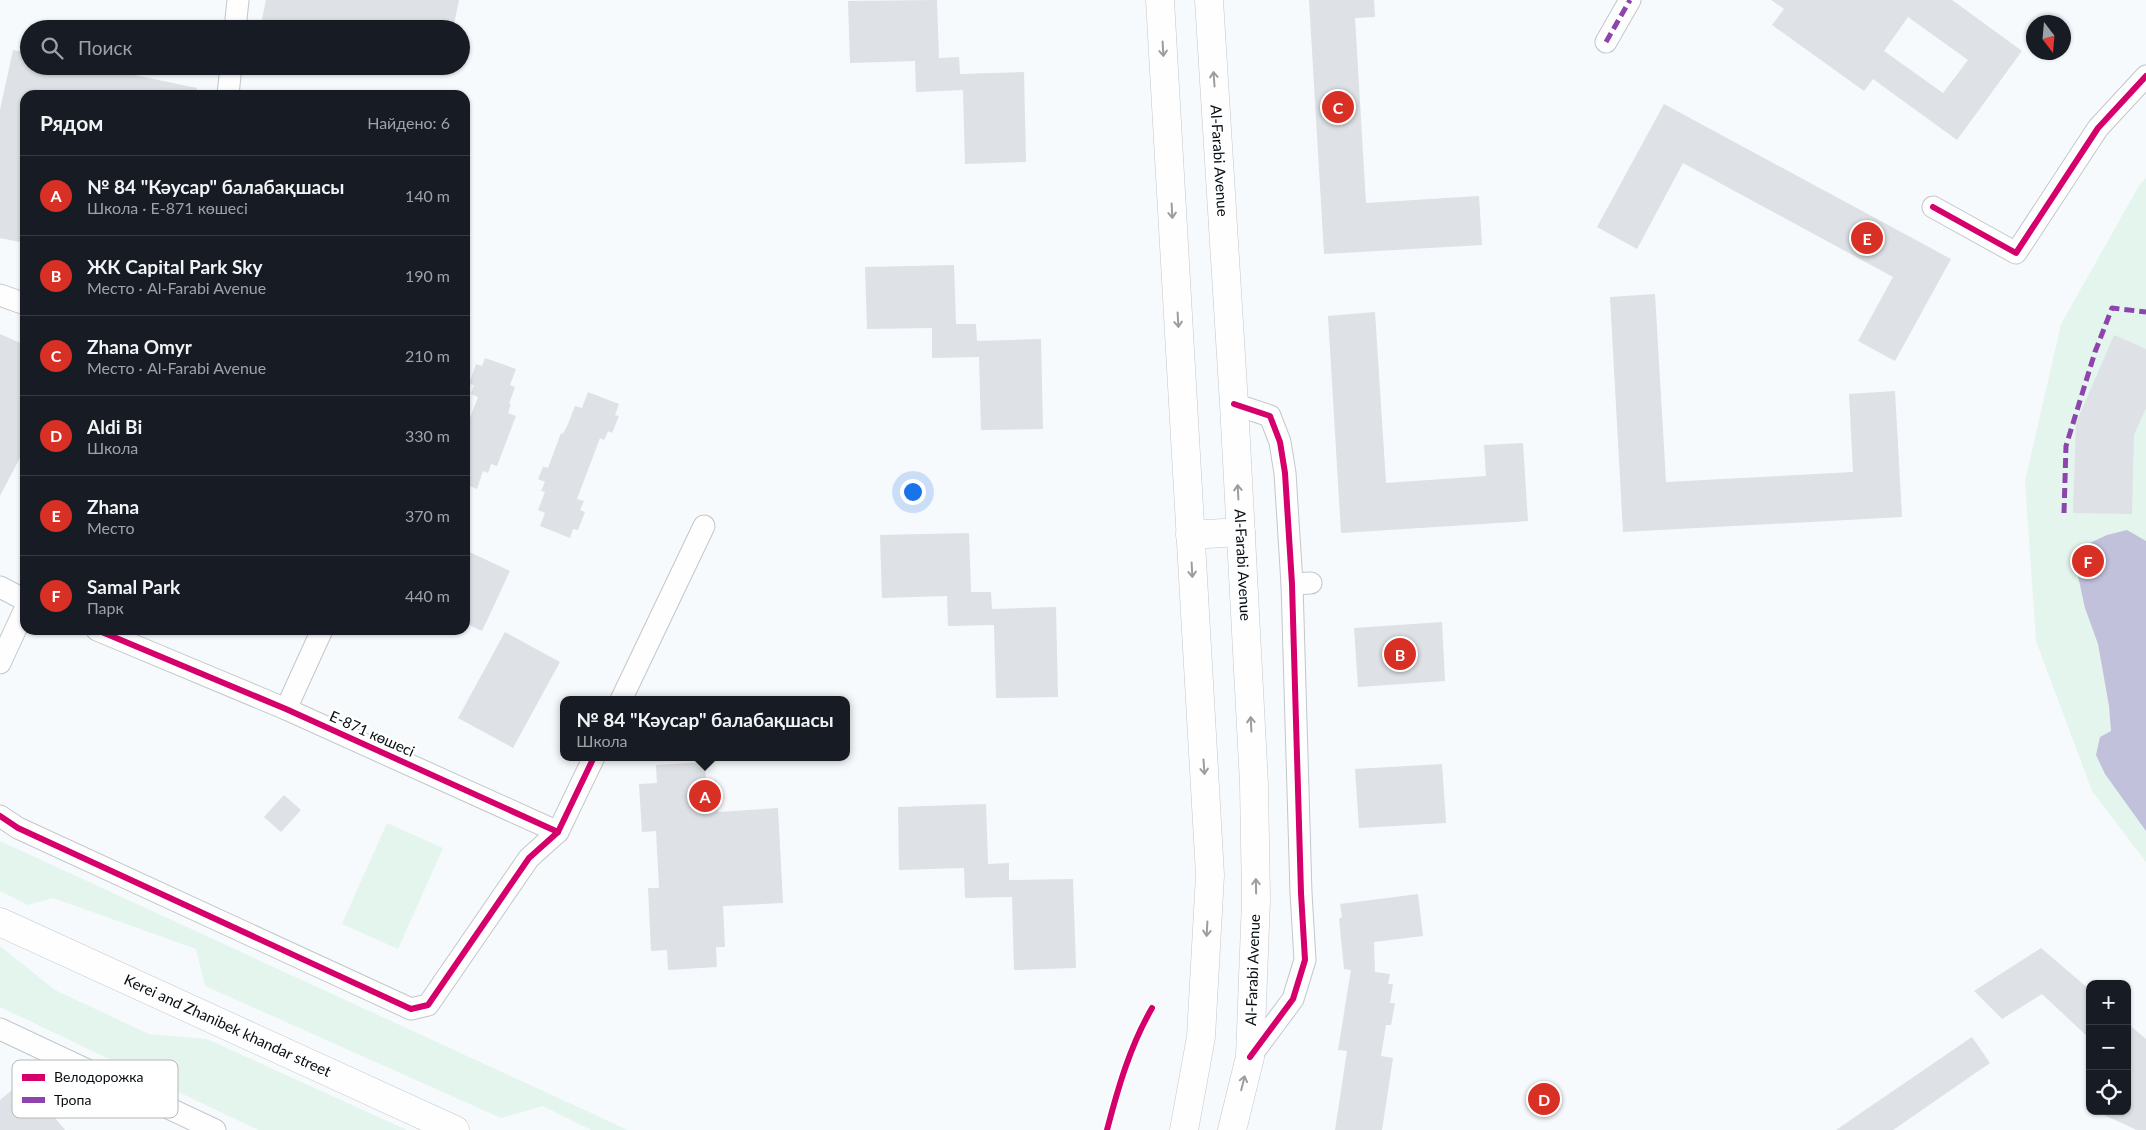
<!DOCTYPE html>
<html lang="ru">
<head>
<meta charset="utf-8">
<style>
  :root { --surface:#171b24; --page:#242831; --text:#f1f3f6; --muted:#9ea1a6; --line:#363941; --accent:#d93025 }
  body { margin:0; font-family:Lato,sans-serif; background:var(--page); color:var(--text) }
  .controls { position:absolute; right:15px; bottom:15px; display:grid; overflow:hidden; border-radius:10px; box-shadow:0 1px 4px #0004 }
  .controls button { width:45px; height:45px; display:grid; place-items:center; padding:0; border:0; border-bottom:1px solid var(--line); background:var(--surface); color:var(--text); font:25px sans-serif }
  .compass { position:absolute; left:2026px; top:15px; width:45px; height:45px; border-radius:50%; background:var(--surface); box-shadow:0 1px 4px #0004; rotate:164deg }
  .you { position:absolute; left:912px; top:491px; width:18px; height:18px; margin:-12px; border:4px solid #fff; border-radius:50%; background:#1a73e8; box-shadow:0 0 0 8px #1a73e833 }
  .badge { display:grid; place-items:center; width:32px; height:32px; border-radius:50%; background:var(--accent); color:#fff; font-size:16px; font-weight:700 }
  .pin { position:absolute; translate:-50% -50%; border:2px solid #fff; box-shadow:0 1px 5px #0006 }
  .popup { position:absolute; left:560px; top:696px; width:290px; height:65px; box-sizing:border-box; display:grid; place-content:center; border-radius:10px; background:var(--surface); filter:drop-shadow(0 1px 4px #0005); font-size:16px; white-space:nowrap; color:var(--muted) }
  .popup b { font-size:19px; color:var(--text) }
  .popup::after { content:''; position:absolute; left:50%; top:100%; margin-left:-10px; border:10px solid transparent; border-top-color:var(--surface) }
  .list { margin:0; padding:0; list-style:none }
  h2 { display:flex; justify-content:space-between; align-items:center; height:65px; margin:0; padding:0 20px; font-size:21px }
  h2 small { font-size:16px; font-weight:400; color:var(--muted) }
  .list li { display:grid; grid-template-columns:32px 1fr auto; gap:15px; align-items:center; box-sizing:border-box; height:80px; padding:0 20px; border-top:1px solid var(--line) }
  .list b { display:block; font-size:19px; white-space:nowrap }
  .list p { margin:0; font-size:16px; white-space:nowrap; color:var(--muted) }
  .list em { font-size:16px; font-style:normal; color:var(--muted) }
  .icon { flex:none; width:28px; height:28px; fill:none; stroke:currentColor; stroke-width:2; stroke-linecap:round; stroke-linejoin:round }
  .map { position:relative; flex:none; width:2146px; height:1130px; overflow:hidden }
  .search { position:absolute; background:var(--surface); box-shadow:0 1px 4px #0004; left:20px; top:20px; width:450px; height:55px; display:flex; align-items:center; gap:12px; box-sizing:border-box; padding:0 18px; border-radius:28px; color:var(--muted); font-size:19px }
  .panel { position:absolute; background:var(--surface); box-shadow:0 1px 4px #0004; left:20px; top:90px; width:450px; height:545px; border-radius:15px }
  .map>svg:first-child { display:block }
  .green { fill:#e4f5ee }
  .water { fill:#c2c1dc }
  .building { fill:#dee1e5; fill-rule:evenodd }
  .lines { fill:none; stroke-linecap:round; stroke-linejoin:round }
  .minor-casing { stroke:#c2c7ca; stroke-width:23 }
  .secondary-casing { stroke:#c2c7ca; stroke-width:29 }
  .minor { stroke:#fefeff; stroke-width:21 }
  .secondary { stroke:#fefeff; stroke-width:28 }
  .quiet { stroke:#8e44ad; stroke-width:5; stroke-dasharray:10 5; stroke-linecap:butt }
  .cycleway-casing { stroke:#fff; stroke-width:9 }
  .cycleway { stroke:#d6006c; stroke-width:6 }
  .oneway { stroke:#9b9ea0 }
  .labels { text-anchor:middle; stroke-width:5; stroke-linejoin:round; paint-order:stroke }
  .street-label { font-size:15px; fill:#060d11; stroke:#fff }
  .key { fill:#fff; stroke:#b4b6b8; stroke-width:1 }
  .key-label { font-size:14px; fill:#060d11 }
</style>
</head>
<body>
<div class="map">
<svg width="2146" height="1130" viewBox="0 0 2146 1130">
  <rect width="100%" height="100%" fill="#f7fafc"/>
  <g class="green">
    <polygon points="2146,178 2146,862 2092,791 2036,641 2025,481 2061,324 2140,184"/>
    <polygon points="387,823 443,848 398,949 342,924"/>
    <polygon points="0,841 628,1130 591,1130 543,1106 501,1118 205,986 196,949 53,898 28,905 0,891"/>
    <polygon points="0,946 55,990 149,1034 207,1039 407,1130 258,1130 0,1007"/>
  </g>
  <polygon class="water" points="2127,530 2146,541 2146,831 2105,774 2096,755 2100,737 2111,731 2109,706 2098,644 2085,608 2078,576 2081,547 2107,535"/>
  <g class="building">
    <polygon points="266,0 459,0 453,29 260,29"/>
    <polygon points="937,0 939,58 959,57 960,74 1024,72 1026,162 965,164 963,90 916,92 915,61 850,63 848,1"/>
    <polygon points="1309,0 1374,0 1375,17 1355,18 1366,203 1479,196 1482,245 1324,254"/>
    <path d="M 1771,0 L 1952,0 L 2022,51 L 1957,140 L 1873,79 L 1864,91 L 1772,25 L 1784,9 ZM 1908,17 L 1968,60 L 1943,93 L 1884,51 Z"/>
    <polygon points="13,50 29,53 29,66 91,66 197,88 196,95 25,95 25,243 0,238 0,110"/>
    <polygon points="1664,104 1951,259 1895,361 1858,341 1893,277 1683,163 1637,249 1597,227"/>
    <polygon points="954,265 956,324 976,324 977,341 1041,339 1043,429 981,430 979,357 932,358 932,328 867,329 865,267"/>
    <polygon points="1655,294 1666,482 1853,472 1849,394 1895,391 1902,517 1623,532 1610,297"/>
    <polygon points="1375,312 1386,483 1486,476 1484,445 1523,443 1528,521 1341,533 1328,316"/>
    <polygon points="0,334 25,345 25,448 0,496"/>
    <polygon points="2114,335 2146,349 2146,408 2134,435 2132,514 2073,513 2076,423"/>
    <polygon points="485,358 516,369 510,385 515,387 509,404 511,404 508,413 516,416 497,466 491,464 488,473 483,471 477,489 465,484 465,431 478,397 471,394 474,385 469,384 476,364 482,366"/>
    <polygon points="588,392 619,404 615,415 619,416 612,433 608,431 604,440 600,438 577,499 584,501 580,510 585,512 578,530 573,529 570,538 540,526 545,513 538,510 545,492 541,491 545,482 538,479 543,467 548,468 561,433 563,434 568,424 575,406 582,408"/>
    <polygon points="969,533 971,592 991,592 992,609 1056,607 1058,697 996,698 994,625 948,626 947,596 882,598 880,535"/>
    <polygon points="465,550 510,571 482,631 465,623"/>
    <polygon points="1442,622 1445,681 1358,687 1354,628"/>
    <polygon points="505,632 560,662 513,748 458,718"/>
    <polygon points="705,762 706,781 716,780 718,812 778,808 783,903 723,906 725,947 716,947 717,967 668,970 667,950 651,951 648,888 659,888 656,831 642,832 639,784 657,783 656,765"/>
    <polygon points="1442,764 1446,823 1359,828 1355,769"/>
    <polygon points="284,795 301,810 281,832 264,817"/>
    <polygon points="986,804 988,864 1009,863 1009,880 1073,879 1076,968 1014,970 1012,897 965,898 964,868 899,870 898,807"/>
    <polygon points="1418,894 1423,936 1374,942 1375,972 1390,974 1388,984 1393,984 1390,1003 1395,1003 1391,1025 1386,1025 1381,1056 1393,1058 1382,1130 1335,1130 1347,1051 1338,1050 1351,970 1344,969 1339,919 1342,917 1340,904"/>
    <polygon points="2041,948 2090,990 2090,1039 2042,994 2002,1019 1974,991"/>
    <polygon points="2127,1023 2146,1039 2146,1130 2137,1130 2095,1111 2127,1111"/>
    <polygon points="1972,1037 1990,1063 1893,1130 1836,1130"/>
    <polygon points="24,1080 65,1130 0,1130 0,1100"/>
  </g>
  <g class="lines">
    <g class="minor-casing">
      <g id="minor">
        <polyline points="235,29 238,0"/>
        <polyline points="1606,42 1630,0"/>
        <polyline points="228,95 231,66"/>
        <polyline points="1933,207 2016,253 2098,128 2146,76"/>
        <polyline points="0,295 25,304"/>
        <polyline points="1234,404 1270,416 1280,442 1285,473 1292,584 1301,893 1305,960 1293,999 1250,1057"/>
        <polyline points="1292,584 1311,583"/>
        <polyline points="0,587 25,600"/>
        <polyline points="97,630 286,709 558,832"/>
        <polyline points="0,663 25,609"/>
        <polyline points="621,700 704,526"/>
        <polyline points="286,709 322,630"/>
        <polyline points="0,816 18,828 411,1009 428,1005 529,858 558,832 594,757"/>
        <polyline points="0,1029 215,1130"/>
      </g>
    </g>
    <g class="secondary-casing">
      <g id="secondary">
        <polyline points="1160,0 1210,875 1201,1037 1184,1130"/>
        <path id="s1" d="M 1209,0 L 1234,404 L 1254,784 L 1256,899 L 1250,1057 L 1232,1130"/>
        <polyline points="1190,535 1241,532"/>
        <path id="s2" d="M 0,922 L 455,1130"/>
      </g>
    </g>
    <use href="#minor" class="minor"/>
    <use href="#secondary" class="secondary"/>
    <g class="quiet">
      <polyline points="1606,42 1630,0"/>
      <polyline points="2064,513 2066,446 2095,352 2112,308 2146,312"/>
    </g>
    <g class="cycleway-casing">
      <g id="cycleway">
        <polyline points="1933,207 2016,253 2098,128 2146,76"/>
        <polyline points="1234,404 1270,416 1280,442 1285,473 1292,584 1301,893 1305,960 1293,999 1250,1057"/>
        <polyline points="97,630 286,709 558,832"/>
        <polyline points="0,816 18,828 411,1009 428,1005 529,858 558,832 594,757"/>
        <path d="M 1107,1130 C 1118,1088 1130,1046 1152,1008"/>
      </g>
    </g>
    <use href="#cycleway" class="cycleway"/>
  </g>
  <defs><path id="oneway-shaft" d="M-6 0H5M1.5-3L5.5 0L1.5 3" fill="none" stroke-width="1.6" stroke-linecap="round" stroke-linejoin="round" transform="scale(1.25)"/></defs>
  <g class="oneway">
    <use href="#oneway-shaft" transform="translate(1163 49) rotate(87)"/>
    <use href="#oneway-shaft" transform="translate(1214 79) rotate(-94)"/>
    <use href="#oneway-shaft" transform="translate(1172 211) rotate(87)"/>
    <use href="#oneway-shaft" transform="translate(1178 320) rotate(87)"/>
    <use href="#oneway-shaft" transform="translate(1238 492) rotate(-93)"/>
    <use href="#oneway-shaft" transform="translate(1192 570) rotate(87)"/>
    <use href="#oneway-shaft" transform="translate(1251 724) rotate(-93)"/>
    <use href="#oneway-shaft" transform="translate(1204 767) rotate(86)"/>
    <use href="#oneway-shaft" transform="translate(1256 886) rotate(-91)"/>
    <use href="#oneway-shaft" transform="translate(1207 929) rotate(93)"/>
    <use href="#oneway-shaft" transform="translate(1243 1083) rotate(-76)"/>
  </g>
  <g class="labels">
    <g class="street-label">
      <text dy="5" stroke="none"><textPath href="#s1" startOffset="161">Al-Farabi Avenue</textPath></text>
      <text dy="5" stroke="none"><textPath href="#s1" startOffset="566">Al-Farabi Avenue</textPath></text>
      <text transform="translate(372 734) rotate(24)" y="5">Е-871 көшесі</text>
      <text transform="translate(1253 970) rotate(-88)" y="5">Al-Farabi Avenue</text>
      <text dy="5" stroke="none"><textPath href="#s2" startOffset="250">Kerei and Zhanibek khandar street</textPath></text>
    </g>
  </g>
  <rect x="12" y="1060" width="166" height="58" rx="8" class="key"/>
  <rect x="22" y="1074" width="23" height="7" fill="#d6006c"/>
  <rect x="22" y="1097" width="23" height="6" fill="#8e44ad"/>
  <g class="key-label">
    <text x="54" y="1082">Велодорожка</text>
    <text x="54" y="1105">Тропа</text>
  </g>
</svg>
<div class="controls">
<button>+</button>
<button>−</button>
<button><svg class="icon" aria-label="locate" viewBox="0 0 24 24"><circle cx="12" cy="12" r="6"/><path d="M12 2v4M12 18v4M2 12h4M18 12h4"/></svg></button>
</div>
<svg class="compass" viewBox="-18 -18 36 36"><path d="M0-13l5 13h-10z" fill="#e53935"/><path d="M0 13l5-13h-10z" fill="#9ea1a6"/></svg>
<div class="you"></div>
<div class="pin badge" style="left:705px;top:796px">A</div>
<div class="popup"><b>№ 84 &quot;Кәусар&quot; балабақшасы</b>Школа</div>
<div class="pin badge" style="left:1400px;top:654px">B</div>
<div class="pin badge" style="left:1338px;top:107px">C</div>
<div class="pin badge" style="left:1544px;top:1099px">D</div>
<div class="pin badge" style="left:1867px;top:238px">E</div>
<div class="pin badge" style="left:2088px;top:561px">F</div>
<div class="search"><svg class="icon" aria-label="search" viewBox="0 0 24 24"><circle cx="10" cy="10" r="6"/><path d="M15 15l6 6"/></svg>Поиск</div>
<section class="panel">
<h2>Рядом<small>Найдено: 6</small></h2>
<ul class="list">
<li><span class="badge">A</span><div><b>№ 84 &quot;Кәусар&quot; балабақшасы</b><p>Школа · Е-871 көшесі</p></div><em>140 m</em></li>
<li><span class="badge">B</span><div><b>ЖК Capital Park Sky</b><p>Место · Al-Farabi Avenue</p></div><em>190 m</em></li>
<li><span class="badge">C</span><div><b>Zhana Omyr</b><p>Место · Al-Farabi Avenue</p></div><em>210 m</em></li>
<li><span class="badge">D</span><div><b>Aldi Bi</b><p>Школа</p></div><em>330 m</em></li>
<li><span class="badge">E</span><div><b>Zhana</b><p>Место</p></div><em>370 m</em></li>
<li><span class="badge">F</span><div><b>Samal Park</b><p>Парк</p></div><em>440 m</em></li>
</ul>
</section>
</div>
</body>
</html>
